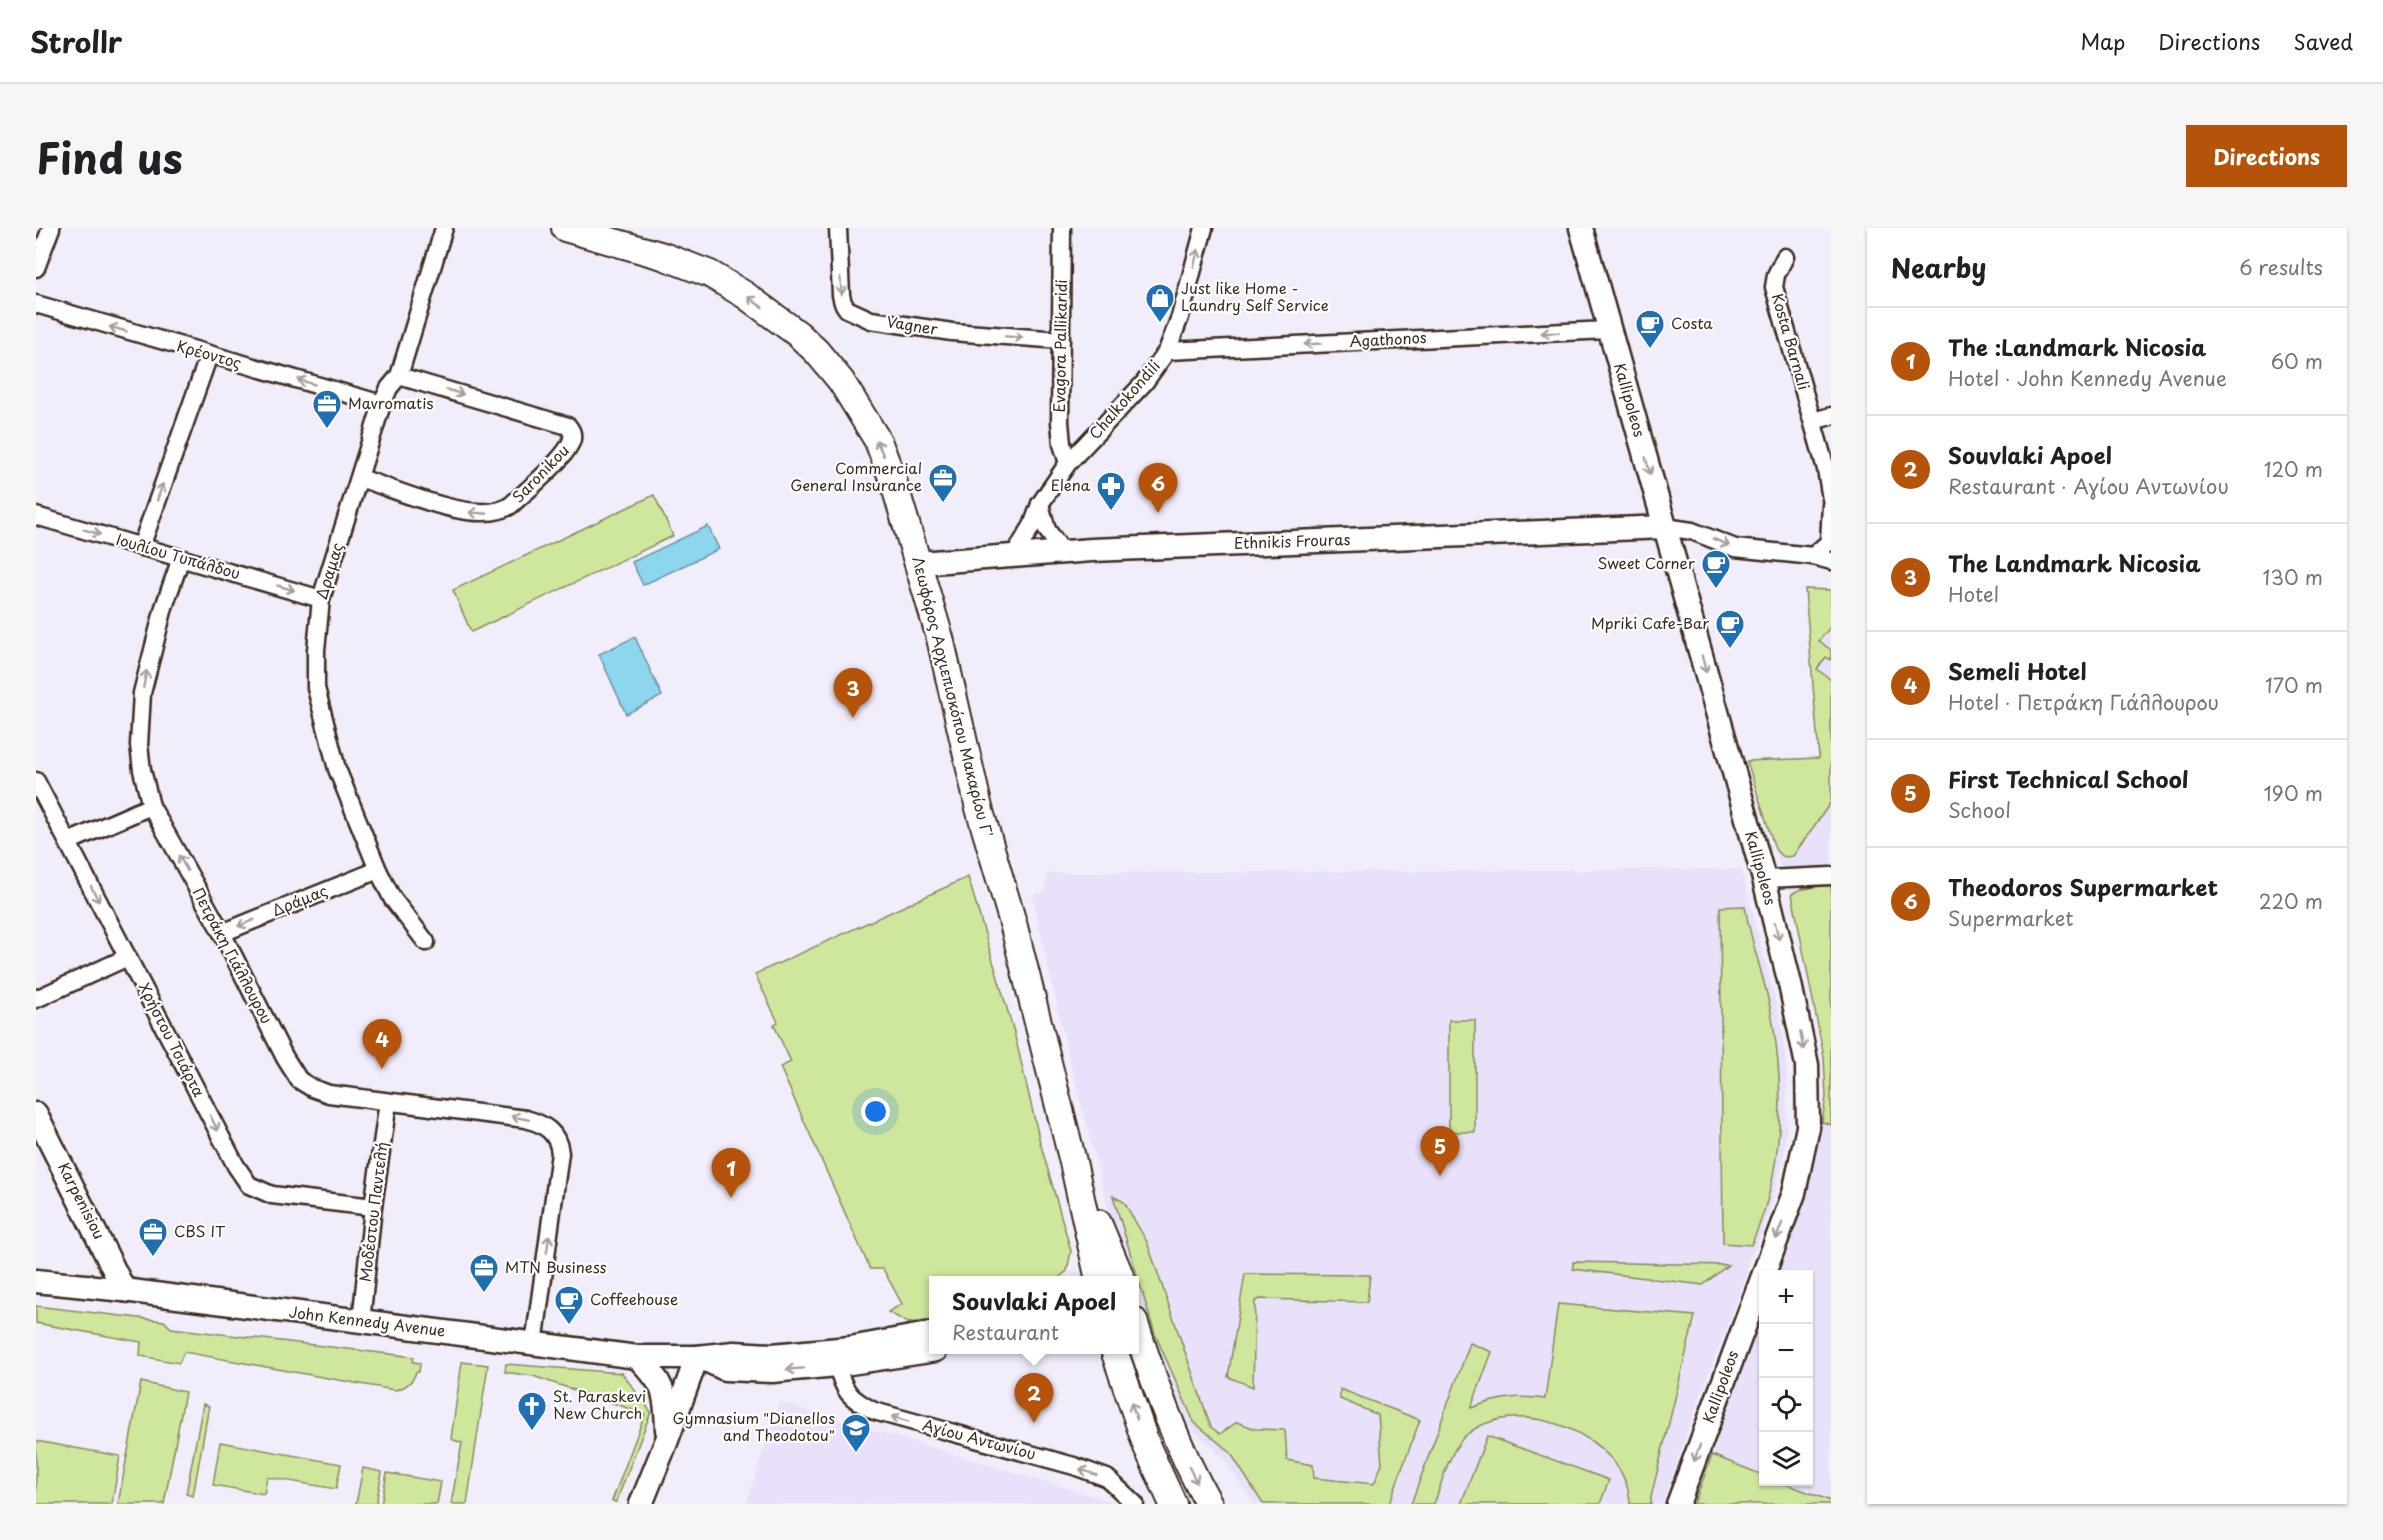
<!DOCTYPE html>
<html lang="en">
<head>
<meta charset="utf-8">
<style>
  :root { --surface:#fff; --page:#f6f6f6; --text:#202124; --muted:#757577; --line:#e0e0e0; --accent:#b45309 }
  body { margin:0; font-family:"Playpen Sans",sans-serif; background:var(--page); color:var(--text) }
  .controls { position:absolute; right:18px; bottom:18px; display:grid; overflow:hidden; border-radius:0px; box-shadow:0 2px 4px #0004 }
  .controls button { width:54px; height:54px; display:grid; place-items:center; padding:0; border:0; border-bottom:2px solid var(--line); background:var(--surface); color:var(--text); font:30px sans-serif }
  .you { position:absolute; left:840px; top:884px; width:21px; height:21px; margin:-15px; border:4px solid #fff; border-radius:50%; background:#1a73e8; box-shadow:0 0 0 9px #1a73e833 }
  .badge { display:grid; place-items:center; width:39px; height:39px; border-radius:50%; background:var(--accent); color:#fff; font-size:20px; font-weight:700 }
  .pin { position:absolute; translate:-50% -50px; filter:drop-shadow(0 2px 3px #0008) }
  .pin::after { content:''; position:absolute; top:32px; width:21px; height:18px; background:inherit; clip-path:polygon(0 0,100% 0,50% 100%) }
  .popup { position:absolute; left:893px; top:1048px; width:210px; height:78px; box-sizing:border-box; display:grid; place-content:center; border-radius:0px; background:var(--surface); filter:drop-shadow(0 2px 4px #0005); font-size:20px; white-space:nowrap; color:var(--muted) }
  .popup b { font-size:22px; color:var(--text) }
  .popup::after { content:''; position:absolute; left:50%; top:100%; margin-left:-12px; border:12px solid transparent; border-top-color:var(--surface) }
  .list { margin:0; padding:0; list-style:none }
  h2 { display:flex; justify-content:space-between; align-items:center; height:78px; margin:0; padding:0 24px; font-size:26px }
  h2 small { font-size:20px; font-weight:400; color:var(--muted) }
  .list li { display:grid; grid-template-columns:39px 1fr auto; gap:18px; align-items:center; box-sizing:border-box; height:108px; padding:0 24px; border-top:2px solid var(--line) }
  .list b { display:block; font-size:22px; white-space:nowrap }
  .list p { margin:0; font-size:20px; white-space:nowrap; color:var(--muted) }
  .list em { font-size:20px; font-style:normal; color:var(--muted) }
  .icon { flex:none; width:33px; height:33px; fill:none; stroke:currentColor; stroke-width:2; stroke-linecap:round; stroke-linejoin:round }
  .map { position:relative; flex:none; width:1795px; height:1276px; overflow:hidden; border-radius:0px }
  header { display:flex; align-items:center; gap:36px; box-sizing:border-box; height:84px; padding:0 30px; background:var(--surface); border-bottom:2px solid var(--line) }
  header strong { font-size:28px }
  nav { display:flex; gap:33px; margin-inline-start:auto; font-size:21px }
  .intro { display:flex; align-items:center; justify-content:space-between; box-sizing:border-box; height:144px; padding:0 36px }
  h1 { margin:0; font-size:42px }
  .button { padding:15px 27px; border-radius:0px; background:var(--accent); color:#fff; font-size:21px; font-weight:700 }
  main { display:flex; gap:36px; padding:0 36px }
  aside { flex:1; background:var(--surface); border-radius:0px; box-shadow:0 2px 4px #0004 }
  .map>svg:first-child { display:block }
  .built { fill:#e9e0f9 }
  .green { fill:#cfe79c; stroke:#85885d; stroke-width:1.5 }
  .water { fill:#8dd7ee; stroke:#6c929b; stroke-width:1.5 }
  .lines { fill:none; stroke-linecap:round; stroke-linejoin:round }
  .street-casing { stroke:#3b2a1e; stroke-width:21 }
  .secondary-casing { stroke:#3b2a1e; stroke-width:27 }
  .primary-casing { stroke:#3b2a1e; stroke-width:30 }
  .street { stroke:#fff; stroke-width:16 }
  .secondary { stroke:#fff; stroke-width:22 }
  .primary { stroke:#fff; stroke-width:26 }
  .oneway { stroke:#a79f9a }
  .labels { text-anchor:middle; stroke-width:4.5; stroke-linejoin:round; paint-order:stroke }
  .poi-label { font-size:15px; fill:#3b2a1e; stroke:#fff; text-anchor:start }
  .street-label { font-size:15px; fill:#3b2a1e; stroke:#fff }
</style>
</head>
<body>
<header>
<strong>Strollr</strong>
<nav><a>Map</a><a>Directions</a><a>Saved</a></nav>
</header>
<div class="intro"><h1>Find us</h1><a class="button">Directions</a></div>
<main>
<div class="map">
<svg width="1795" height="1276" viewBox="0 0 1795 1276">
  <rect width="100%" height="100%" fill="#f2edfb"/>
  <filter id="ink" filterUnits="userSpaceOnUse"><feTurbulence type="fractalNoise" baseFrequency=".0167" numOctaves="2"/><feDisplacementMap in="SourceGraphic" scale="12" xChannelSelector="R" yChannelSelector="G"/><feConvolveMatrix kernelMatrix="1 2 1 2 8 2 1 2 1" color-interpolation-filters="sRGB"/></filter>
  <g filter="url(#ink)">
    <g class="built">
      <polygon points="1769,361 1795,363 1795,656 1763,662 1756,666 1733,607 1711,533 1783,530"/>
      <polygon points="1705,641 1745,794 1750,836 1751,898 1747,933 1731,991 1718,1024 1712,1032 1711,1046 1659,1182 1626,1276 1218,1276 1186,1229 1149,1194 1120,1125 1099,1062 1098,1052 1078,1002 1030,818 996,667 1009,664 1011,645"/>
      <polygon points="1786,894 1795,897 1795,1273 1745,1254 1772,1254 1772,1046 1741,1046 1762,991 1777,941"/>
      <polygon points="1727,1078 1727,1247 1676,1227 1717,1104"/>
      <polygon points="743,1174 1083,1276 1084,1276 710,1276"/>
    </g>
    <g class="green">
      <polygon points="618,267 637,308 435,404 417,362"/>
      <path d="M 1769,361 L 1795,362 L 1795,398 L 1783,413 L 1795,422 L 1795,432 L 1790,429 L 1781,441 L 1795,452 L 1795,574 L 1757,628 C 1748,630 1744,628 1739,621 L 1711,533 L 1783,530 Z"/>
      <polygon points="932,649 978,804 1004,914 1035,1023 1031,1043 1020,1052 898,1052 897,1092 872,1095 852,1084 866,1076 847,1041 834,1041 744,839 755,834 738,797 742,794 719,746"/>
      <polygon points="1795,656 1795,897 1786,894 1790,869 1788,829 1756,666 1763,662"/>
      <path d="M 1709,678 C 1715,718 1731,755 1737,795 C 1749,869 1747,947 1715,1017 L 1687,1015 L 1684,679 Z"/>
      <rect x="1413" y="792" width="26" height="112"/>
      <polygon points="1077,968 1088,974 1111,1014 1175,1199 1184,1206 1201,1194 1220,1201 1249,1202 1251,1232 1277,1237 1278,1250 1338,1256 1346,1236 1342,1187 1304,1171 1304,1161 1384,1192 1353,1276 1227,1276 1194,1224 1158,1194 1119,1106"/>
      <polygon points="1537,1034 1692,1037 1667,1057 1537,1041"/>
      <polygon points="1209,1046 1334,1047 1331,1074 1224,1071 1219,1073 1217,1159 1192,1149"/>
      <path d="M 1522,1076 L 1659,1088 L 1615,1269 L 1615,1276 L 1594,1276 C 1592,1207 1478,1162 1428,1209 C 1412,1226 1406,1255 1398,1276 L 1375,1276 L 1434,1115 L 1456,1124 L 1435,1180 C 1461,1170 1482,1167 1509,1171 Z"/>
      <path d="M 0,1078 L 128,1093 L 135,1100 L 378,1129 L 377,1134 L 384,1135 L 383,1144 L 380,1144 C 377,1154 368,1161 358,1162 L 148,1124 L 143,1135 L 104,1128 L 105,1114 L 0,1095 Z"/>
      <polygon points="426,1134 452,1137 431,1276 415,1276 426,1215 415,1211"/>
      <polygon points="470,1136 586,1145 615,1184 580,1274 576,1273 609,1186 497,1148 469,1144"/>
      <polygon points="105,1154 149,1164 128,1276 82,1276"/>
      <polygon points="167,1176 173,1178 157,1268 150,1266"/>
      <polygon points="1451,1208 1573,1252 1564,1276 1425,1276"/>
      <polygon points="0,1213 84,1228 76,1276 0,1276"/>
      <polygon points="184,1214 305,1236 300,1261 231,1249 228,1266 177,1257"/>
      <polygon points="1676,1227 1727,1247 1728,1254 1745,1254 1795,1273 1795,1276 1658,1276"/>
      <polygon points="327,1240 346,1244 340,1276 320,1276"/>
      <polygon points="351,1245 405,1254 401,1276 345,1276"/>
    </g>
    <g class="water">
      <polygon points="672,298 683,321 607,357 596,334"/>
      <polygon points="599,409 626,468 590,486 563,426"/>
    </g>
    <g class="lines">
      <g class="street-casing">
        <g id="street">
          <polyline points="802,0 805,67 807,75 811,81 835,92 916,104 1025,112"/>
          <polyline points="1026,0 1024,194 1026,216 1032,235"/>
          <polyline points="1749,29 1740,47 1738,59 1790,241 1795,271"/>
          <polyline points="0,40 15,0"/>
          <polyline points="0,76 346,176"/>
          <polyline points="1131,123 1572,102"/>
          <polyline points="1777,193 1795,188"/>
          <path d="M 324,250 C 359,261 443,300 475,277 C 489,264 532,229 536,211 C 537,205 535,202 532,198 L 363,148"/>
          <polyline points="1004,276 1011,302 1027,324"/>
          <polyline points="0,288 285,371"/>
          <polyline points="1629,299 1656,303 1699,320 1777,328 1795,333"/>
          <polyline points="105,319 173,127"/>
          <polyline points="978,327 996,298 1004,276 1032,235 1108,155 1131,123 1144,89 1168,0"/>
          <polyline points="1777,328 1793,314 1795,277"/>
          <path d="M 145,330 L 128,379 L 106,465 L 103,517 L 106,542 L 115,578 L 186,705 L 249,830 L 263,852 L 276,860 L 293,866 L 490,891 C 508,896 522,904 524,925 L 498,1116"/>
          <polyline points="0,553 200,938 213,957 236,967 337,979"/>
          <polyline points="32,614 115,578"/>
          <polyline points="1728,651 1795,648"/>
          <polyline points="186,705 342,642"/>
          <polyline points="390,714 356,670 342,642 301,541 280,460 280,422 285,371 346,176 353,160 363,148 408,0"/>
          <polyline points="0,771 92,729"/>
          <polyline points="325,1094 337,979 352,874"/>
          <path d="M 801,1137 C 808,1164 813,1170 838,1183 L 1038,1238 L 1071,1250 L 1099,1276"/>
        </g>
      </g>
      <g class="secondary-casing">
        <g id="secondary">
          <polyline points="1545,0 1728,651 1754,756 1771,837 1772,899 1758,965 1642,1276"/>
          <polyline points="883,335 1056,322 1629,299"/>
          <polyline points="0,886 88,1062"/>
          <polyline points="0,1053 88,1062 601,1129 661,1129 698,1125 736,1127 814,1120 898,1105"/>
          <path d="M 601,1129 C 628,1156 630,1163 631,1202"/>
          <polyline points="666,1130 689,1141 736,1143 801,1137 900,1122"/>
          <polyline points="605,1276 631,1212 661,1129"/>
        </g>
      </g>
      <g class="primary-casing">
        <g id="primary">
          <polyline points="529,0 627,28 674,46 709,67 762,106 781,124 805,153 842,213 857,252 904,410 943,580 977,695 1037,934 1063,1052"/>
          <polyline points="1062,995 1086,1052"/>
          <path d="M 1098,1093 C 1119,1156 1140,1218 1173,1276"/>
          <polyline points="1078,1122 1111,1219 1137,1276"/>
        </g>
      </g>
      <use href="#street" class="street"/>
      <use href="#secondary" class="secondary"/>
      <use href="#primary" class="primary"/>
    </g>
    <defs><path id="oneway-shaft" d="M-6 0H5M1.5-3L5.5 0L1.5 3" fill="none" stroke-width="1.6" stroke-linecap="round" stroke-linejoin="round" transform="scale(1.5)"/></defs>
    <g class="oneway">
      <use href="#oneway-shaft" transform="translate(1160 30) rotate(-75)"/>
      <use href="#oneway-shaft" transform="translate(805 58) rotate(85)"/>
      <use href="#oneway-shaft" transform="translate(719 74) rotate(-145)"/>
      <use href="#oneway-shaft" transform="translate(82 101) rotate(-164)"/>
      <use href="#oneway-shaft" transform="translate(1514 105) rotate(178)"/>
      <use href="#oneway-shaft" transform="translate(978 109) rotate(4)"/>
      <use href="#oneway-shaft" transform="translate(1277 116) rotate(177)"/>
      <use href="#oneway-shaft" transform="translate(270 154) rotate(-164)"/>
      <use href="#oneway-shaft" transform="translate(419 164) rotate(16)"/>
      <use href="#oneway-shaft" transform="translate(844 220) rotate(-114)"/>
      <use href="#oneway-shaft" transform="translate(1612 238) rotate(74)"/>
      <use href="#oneway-shaft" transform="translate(124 264) rotate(-71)"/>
      <use href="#oneway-shaft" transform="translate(442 285) rotate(-175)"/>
      <use href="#oneway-shaft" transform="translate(56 304) rotate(17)"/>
      <use href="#oneway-shaft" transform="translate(1685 314) rotate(22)"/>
      <use href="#oneway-shaft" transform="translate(250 360) rotate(16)"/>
      <use href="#oneway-shaft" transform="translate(1668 436) rotate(75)"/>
      <use href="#oneway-shaft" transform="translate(109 451) rotate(-79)"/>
      <use href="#oneway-shaft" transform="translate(147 635) rotate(-119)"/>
      <use href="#oneway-shaft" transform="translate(59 666) rotate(63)"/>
      <use href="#oneway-shaft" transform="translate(210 695) rotate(158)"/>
      <use href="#oneway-shaft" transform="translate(1741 703) rotate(76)"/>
      <use href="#oneway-shaft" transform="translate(1766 813) rotate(79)"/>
      <use href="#oneway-shaft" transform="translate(484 890) rotate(-169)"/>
      <use href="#oneway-shaft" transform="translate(178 895) rotate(63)"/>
      <use href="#oneway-shaft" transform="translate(1743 1003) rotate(111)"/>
      <use href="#oneway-shaft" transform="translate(512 1016) rotate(-82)"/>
      <use href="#oneway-shaft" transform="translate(759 1141) rotate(176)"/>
      <use href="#oneway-shaft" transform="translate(1098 1183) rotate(-109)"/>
      <use href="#oneway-shaft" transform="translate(864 1191) rotate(-164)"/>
      <use href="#oneway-shaft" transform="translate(1661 1225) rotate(110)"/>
      <use href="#oneway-shaft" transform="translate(1052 1244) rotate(-160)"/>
      <use href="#oneway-shaft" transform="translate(1157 1247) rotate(63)"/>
    </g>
  </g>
  <defs>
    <g id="shop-pin" transform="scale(1.5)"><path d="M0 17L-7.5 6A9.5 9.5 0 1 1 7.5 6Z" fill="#1f6fb2" stroke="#fff"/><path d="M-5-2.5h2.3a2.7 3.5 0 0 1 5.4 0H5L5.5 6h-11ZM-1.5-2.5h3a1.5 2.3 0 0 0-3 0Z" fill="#fff"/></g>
    <g id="cafe-pin" transform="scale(1.5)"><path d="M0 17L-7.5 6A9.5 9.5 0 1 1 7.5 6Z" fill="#1f6fb2" stroke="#fff"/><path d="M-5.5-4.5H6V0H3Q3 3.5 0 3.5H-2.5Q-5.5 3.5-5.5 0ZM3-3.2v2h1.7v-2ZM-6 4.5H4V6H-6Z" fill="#fff"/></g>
    <g id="office-pin" transform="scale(1.5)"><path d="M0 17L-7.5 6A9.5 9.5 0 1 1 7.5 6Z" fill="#1f6fb2" stroke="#fff"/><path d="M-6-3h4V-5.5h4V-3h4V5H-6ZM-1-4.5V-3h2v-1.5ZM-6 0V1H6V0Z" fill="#fff"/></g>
    <g id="pharmacy-pin" transform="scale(1.5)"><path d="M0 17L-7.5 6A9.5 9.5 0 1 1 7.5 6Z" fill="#1f6fb2" stroke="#fff"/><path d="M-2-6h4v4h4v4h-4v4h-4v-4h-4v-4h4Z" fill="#fff"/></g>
    <g id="church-pin" transform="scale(1.5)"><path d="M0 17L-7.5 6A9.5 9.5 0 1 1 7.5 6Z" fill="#1f6fb2" stroke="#fff"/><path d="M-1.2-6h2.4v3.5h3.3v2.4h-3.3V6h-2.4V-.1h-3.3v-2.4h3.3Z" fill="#fff"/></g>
    <g id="school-pin" transform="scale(1.5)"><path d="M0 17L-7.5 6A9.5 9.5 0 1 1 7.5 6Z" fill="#1f6fb2" stroke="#fff"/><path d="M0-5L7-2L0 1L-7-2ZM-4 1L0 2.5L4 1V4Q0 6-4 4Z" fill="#fff"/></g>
  </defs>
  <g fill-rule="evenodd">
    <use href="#shop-pin" x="1124" y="70"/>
    <use href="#cafe-pin" x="1614" y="96"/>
    <use href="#office-pin" x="291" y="176"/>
    <use href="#office-pin" x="907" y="250"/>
    <use href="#pharmacy-pin" x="1075" y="258"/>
    <use href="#cafe-pin" x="1680" y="336"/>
    <use href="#cafe-pin" x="1694" y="396"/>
    <use href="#office-pin" x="117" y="1004"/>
    <use href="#office-pin" x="448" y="1040"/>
    <use href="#cafe-pin" x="533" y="1072"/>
    <use href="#church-pin" x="496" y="1178"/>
    <use href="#school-pin" x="820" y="1200"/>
  </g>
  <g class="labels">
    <g class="poi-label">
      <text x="1145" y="66">Just like Home -<tspan x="1145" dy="17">Laundry Self Service</tspan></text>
      <text x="1635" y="101">Costa</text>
      <text x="312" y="181">Mavromatis</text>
      <text x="886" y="246" text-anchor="end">Commercial<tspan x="886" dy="17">General Insurance</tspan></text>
      <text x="1054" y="263" text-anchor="end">Elena</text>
      <text x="1659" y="341" text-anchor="end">Sweet Corner</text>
      <text x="1673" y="401" text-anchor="end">Mpriki Cafe-Bar</text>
      <text x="138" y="1009">CBS IT</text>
      <text x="469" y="1045">MTN Business</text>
      <text x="554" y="1077">Coffeehouse</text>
      <text x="517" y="1174">St. Paraskevi<tspan x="517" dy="17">New Church</tspan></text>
      <text x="799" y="1196" text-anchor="end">Gymnasium "Dianellos<tspan x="799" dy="17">and Theodotou"</tspan></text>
    </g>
    <g class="street-label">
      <text transform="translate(876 98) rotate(9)" y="5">Vagner</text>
      <text transform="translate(1352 112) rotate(-3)" y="5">Agathonos</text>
      <text transform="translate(1754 114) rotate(74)" y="5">Kosta Barnali</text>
      <text transform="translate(1025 118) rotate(-89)" y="5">Evagora Pallikaridi</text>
      <text transform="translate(173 127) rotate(16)" y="5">Κρέοντος</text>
      <text transform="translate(1089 172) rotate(-49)" y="5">Chalkokondili</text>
      <text transform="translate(1593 172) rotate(74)" y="5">Kallipoleos</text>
      <text transform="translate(505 246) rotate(-46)" y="5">Saronikou</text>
      <text transform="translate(1256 314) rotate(-2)" y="5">Ethnikis Frouras</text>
      <text transform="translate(142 329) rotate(16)" y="5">Ιουλίου Τυπάλδου</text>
      <text transform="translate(294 343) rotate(-73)" y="5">Δραμας</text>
      <text transform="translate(916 469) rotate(76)" y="5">Λεωφόρος Αρχιεπισκόπου Μακαρίου Γ'</text>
      <text transform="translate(1724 640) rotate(74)" y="5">Kallipoleos</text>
      <text transform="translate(264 673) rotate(-22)" y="5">Δράμας</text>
      <text transform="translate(196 728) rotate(62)" y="5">Πετράκη Γιάλλουρου</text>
      <text transform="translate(135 812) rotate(63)" y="5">Χρήστου Τσιάρτα</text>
      <text transform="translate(45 973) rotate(63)" y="5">Karpenisiou</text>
      <text transform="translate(338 984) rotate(-83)" y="5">Μοδέστου Παντελή</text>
      <text transform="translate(331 1094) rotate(7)" y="5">John Kennedy Avenue</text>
      <text transform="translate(1685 1159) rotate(-70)" y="5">Kallipoleos</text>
      <text transform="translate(943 1212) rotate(15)" y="5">Αγίου Αντωνίου</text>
    </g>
  </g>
</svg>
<div class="controls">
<button>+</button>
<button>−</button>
<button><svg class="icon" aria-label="locate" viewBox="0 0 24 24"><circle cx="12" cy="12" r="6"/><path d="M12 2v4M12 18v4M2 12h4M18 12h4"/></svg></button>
<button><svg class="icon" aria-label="layers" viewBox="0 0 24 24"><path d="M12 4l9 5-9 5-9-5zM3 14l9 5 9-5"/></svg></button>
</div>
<div class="you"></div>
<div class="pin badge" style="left:695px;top:970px">1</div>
<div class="pin badge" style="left:998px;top:1195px">2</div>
<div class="popup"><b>Souvlaki Apoel</b>Restaurant</div>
<div class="pin badge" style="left:817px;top:490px">3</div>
<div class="pin badge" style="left:346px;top:841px">4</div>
<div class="pin badge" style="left:1404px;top:948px">5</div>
<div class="pin badge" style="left:1122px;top:285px">6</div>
</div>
<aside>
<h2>Nearby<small>6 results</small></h2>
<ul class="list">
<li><span class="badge">1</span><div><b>The :Landmark Nicosia</b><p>Hotel · John Kennedy Avenue</p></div><em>60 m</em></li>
<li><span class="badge">2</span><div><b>Souvlaki Apoel</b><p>Restaurant · Αγίου Αντωνίου</p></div><em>120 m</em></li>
<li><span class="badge">3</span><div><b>The Landmark Nicosia</b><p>Hotel</p></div><em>130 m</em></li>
<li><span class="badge">4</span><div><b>Semeli Hotel</b><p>Hotel · Πετράκη Γιάλλουρου</p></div><em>170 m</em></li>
<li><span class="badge">5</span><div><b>First Technical School</b><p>School</p></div><em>190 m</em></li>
<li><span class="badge">6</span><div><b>Theodoros Supermarket</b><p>Supermarket</p></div><em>220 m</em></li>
</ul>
</aside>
</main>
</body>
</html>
